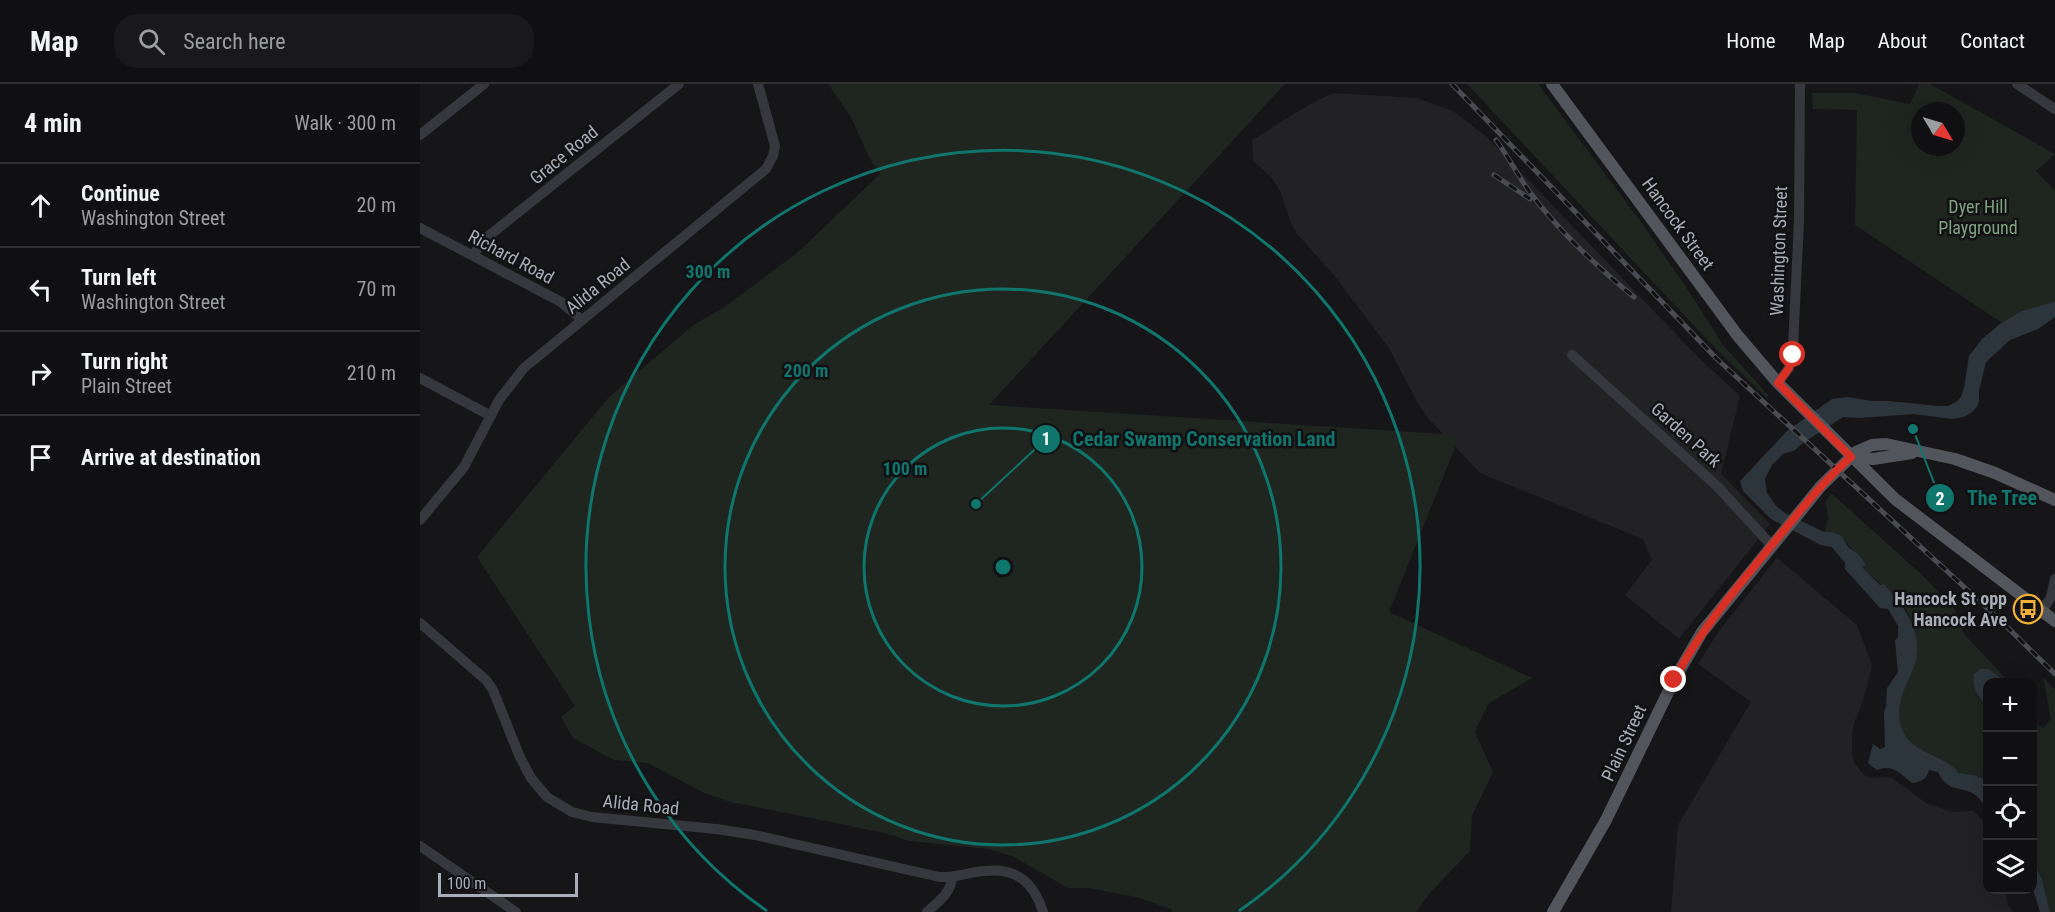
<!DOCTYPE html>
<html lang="en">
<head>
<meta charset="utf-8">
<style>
  :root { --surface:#101012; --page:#19191b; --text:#f1f3f6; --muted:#9c9d9f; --line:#303032 }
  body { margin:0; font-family:"Roboto Condensed",sans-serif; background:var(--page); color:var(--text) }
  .controls { position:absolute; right:18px; bottom:18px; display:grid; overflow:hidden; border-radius:12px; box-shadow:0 6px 24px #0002 }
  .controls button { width:54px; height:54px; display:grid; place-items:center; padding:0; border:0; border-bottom:2px solid var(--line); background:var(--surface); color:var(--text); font:30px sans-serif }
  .compass { position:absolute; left:1491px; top:18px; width:54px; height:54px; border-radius:50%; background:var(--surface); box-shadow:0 6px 24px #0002; rotate:128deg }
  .scale { position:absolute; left:18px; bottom:15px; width:140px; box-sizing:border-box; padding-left:6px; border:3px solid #a8adb8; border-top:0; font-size:16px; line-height:21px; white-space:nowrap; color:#a8adb8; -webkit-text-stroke:4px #111113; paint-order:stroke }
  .stop { position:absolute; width:18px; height:18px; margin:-14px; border:4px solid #d93025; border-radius:50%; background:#fff }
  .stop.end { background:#d93025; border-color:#fff; box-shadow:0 2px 6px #0008 }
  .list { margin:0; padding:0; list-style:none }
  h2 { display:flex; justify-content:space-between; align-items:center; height:78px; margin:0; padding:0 24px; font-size:26px }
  h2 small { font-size:20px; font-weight:400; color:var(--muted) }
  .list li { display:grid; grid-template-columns:39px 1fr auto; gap:18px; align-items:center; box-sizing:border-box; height:84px; padding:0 24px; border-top:2px solid var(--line) }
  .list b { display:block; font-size:22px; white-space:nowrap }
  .list p { margin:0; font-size:20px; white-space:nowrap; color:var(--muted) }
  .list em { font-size:20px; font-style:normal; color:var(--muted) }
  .icon { flex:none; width:33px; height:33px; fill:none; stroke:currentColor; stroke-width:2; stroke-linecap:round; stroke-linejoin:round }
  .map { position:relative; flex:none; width:1635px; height:828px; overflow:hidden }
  header { display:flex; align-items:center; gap:36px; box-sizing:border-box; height:84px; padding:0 30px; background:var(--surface); border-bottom:2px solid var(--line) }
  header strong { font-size:28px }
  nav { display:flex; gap:33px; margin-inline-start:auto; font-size:21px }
  .search { width:420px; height:54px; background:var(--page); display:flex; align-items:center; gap:15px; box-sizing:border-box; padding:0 21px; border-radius:24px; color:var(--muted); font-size:22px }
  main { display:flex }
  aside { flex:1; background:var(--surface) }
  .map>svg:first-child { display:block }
  .built { fill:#222225 }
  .green { fill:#1e261f; fill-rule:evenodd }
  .water { fill:#2c353c }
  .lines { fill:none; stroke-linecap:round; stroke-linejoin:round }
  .minor { stroke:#37383d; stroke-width:10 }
  .major { stroke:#53555c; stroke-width:12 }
  .rail-casing { stroke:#4a4c52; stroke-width:5 }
  .rail { stroke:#111113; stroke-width:3; stroke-dasharray:9; stroke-linecap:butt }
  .route { stroke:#d93025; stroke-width:8 }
  .ring { fill:none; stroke:#0f766e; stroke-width:3 }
  .labels { text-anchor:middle; stroke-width:5; stroke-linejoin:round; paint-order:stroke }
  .street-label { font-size:18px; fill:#a8adb8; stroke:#111113 }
  .park-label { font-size:18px; fill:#7fa381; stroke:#111113 }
  .poi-label { font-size:18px; font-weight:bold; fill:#a8adb8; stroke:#111113; text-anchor:end }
  .centre { fill:#0f766e; stroke:#111113; stroke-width:3 }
  .ring-label { font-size:18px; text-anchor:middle; font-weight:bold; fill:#0f766e; stroke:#111113; stroke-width:5; stroke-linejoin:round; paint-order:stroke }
  .leader { fill:none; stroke:#0f766e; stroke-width:2 }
  .callout-dot { fill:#0f766e; stroke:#111113; stroke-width:2 }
  .mark-label { font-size:18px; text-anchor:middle; font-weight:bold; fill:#fff }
  .callout-label { font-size:20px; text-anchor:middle; font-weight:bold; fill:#0f766e; stroke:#111113; stroke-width:5; stroke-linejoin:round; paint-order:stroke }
</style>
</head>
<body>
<header>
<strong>Map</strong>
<div class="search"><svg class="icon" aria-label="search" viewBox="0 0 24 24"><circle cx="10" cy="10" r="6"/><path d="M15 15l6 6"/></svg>Search here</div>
<nav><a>Home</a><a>Map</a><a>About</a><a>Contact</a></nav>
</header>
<main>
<aside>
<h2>4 min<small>Walk · 300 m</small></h2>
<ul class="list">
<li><svg class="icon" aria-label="ahead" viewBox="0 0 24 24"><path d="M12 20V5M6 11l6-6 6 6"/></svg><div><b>Continue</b><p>Washington Street</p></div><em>20 m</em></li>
<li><svg class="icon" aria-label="left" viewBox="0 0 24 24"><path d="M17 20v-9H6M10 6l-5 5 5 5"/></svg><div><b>Turn left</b><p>Washington Street</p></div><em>70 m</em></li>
<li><svg class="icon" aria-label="right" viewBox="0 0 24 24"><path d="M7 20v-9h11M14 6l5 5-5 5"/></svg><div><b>Turn right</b><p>Plain Street</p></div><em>210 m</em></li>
<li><svg class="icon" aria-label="arrive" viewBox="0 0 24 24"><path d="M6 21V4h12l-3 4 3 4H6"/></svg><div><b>Arrive at destination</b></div></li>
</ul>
</aside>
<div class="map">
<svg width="1635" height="828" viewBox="0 0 1635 828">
  <rect width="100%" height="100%" fill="#161618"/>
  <g class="built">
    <polygon points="913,9 996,14 1033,27 1067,53 1277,272 1320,312 1301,390 1350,440 1259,555 1205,511 1232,476 1223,455 1060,389 1008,334 998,320 969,264 913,190 877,150 871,139 861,109 851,93 833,77 832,56 887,22"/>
    <polygon points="1357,474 1437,541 1452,582 1444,614 1434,639 1432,649 1432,672 1435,680 1444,691 1451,694 1466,693 1472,694 1506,719 1532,728 1552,727 1557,730 1567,742 1568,806 1585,806 1587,818 1593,828 1251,828 1258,741 1331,618 1278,580 1299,547"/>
  </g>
  <g class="green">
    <polygon points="408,0 865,0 569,321 1040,351 969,528 1112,594 1068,620 1055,648 1073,688 1052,732 1050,767 1010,809 996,828 752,828 751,825 716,813 668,804 648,804 592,772 568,765 489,757 469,750 421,740 311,718 284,709 228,679 194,676 153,654 141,633 155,622 57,473 189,313 272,242 309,220 377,169 460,90 450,75 431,33"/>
    <polygon points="1047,0 1118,0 1221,138 1268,206 1303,261 1349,312 1347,314 1295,264"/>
    <path d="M 1499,0 L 1510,0 L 1635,70 L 1616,87 L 1635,107 L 1635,224 L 1588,243 L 1435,141 L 1437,26 L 1393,25 L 1392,9 L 1434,9 L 1490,20 ZM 1500,27 L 1536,27 L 1536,63 L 1500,63 Z"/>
    <path d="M 1411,409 L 1500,489 L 1534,524 L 1544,550 L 1589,598 L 1585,598 L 1569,585 L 1557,611 L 1567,626 L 1567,696 L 1554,691 L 1538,690 C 1528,671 1491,670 1482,645 C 1473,623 1485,606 1493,585 C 1499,568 1497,548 1489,531 C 1481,514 1455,496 1441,482 L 1445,480 C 1438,470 1428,463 1422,452 L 1404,448 L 1408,435 L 1406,418 Z"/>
    <polygon points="1623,593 1635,606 1635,828 1630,828 1622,795 1613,775 1612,636 1615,640 1623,644 1631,636"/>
  </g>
  <g class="water">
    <path d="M 1635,218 L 1635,233 L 1618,245 L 1590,256 L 1566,278 L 1559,307 L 1559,317 L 1557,323 L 1551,329 L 1543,333 L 1532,335 L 1493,330 L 1439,334 L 1423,333 L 1383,359 L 1375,366 L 1363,370 L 1352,381 L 1345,395 L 1347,409 L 1356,422 L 1365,429 L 1404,448 L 1412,448 L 1422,452 L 1428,463 L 1438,470 L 1446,481 L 1442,483 L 1460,501 L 1464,500 C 1485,523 1507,552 1493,585 C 1485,605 1474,623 1482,645 C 1491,670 1529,672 1538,689 L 1554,691 L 1567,696 L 1567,730 C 1566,726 1564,720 1561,717 C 1548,698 1529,713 1518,688 L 1509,686 C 1507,695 1501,698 1492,699 C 1478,689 1475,680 1457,686 L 1448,679 L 1453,660 L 1460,665 L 1465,663 L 1464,627 L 1466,623 L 1467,604 L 1478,588 L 1475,557 L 1478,553 L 1478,542 L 1468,525 L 1460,524 L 1425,485 L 1425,479 L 1412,463 L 1401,461 L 1351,435 L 1323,407 L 1320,397 L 1367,347 L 1412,315 L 1427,313 L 1452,317 L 1468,317 L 1518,322 L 1528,322 L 1536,318 L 1541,313 L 1544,304 L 1549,272 L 1562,255 L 1580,240 L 1602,227 Z"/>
    <path d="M 1560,585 L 1569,585 L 1585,598 L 1568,598 L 1567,626 C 1560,611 1552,609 1554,590 Z"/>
    <polygon points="1612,775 1622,795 1630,828 1620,828 1613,805"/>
  </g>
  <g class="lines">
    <g class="minor">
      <polyline points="1597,0 1635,25"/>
      <polyline points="0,51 64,0"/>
      <polyline points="0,144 141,218 162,236"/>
      <polyline points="53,171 66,154 259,0"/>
      <polyline points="1152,271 1297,402 1352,462"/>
      <polyline points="0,294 71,332"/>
      <polyline points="1358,299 1369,284 1373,264 1379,136 1380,0"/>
      <polyline points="0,436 44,383 79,316 104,284 346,85 353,72 355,62 338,0"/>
      <polyline points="1622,527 1631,513 1635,495"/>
      <path d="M 0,539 L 66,596 L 73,606 L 99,671 L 111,694 L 127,713 L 152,728 L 172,733 L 296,745 L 335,751 L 519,793 C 535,794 549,788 565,787 C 597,783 614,799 623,828"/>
      <polyline points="0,762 96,828"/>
      <path d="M 507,828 C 518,818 531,809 532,794"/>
    </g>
    <g class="major">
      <polyline points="1132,0 1318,252 1358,299 1475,415 1635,537"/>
      <polyline points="1431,373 1453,375 1492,369"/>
      <polyline points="1133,828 1186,736 1254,596 1282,548 1401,402 1436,368 1452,361 1466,360 1535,375 1575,389 1635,416"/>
    </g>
    <g class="rail-casing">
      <g id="rail">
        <polyline points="1032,0 1297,275 1581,537 1635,590"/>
        <path d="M 1076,56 C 1088,72 1097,90 1109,107 C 1136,144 1178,184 1214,213"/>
        <polyline points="1074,91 1110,115"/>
      </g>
    </g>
    <use href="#rail" class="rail"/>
  </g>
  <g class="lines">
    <path class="route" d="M 1254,596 C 1280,546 1316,505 1351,462 C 1377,431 1401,399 1431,373 L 1358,299 L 1369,284 L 1373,271"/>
  </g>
  <g class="ring">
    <circle cx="583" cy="483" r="139"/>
    <circle cx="583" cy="483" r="278"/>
    <path d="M347 827A417 417 0 1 1 819 827"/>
  </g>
  <defs>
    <g id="bus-ring" transform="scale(1.5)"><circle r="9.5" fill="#111113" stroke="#f2b134" stroke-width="1.5"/><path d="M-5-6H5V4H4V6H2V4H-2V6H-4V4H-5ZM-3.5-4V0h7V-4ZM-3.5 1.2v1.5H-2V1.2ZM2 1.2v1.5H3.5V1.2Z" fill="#f2b134"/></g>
  </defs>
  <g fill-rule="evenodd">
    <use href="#bus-ring" x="1608" y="525"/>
  </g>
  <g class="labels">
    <g class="street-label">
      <text transform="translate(144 71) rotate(-39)" y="6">Grace Road</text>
      <text transform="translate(1258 140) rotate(54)" y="6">Hancock Street</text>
      <text transform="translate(1359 167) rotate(-88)" y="6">Washington Street</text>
      <text transform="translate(91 173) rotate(28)" y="6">Richard Road</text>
      <text transform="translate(178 202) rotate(-39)" y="6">Alida Road</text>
      <text transform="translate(1266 351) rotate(42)" y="6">Garden Park</text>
      <text transform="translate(1204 659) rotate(-65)" y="6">Plain Street</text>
      <text transform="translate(221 721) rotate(6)" y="6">Alida Road</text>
    </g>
    <g class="park-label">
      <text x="1558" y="129">Dyer Hill<tspan x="1558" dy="21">Playground</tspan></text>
    </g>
    <g class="poi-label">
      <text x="1587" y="521">Hancock St opp<tspan x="1587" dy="21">Hancock Ave</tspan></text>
    </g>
  </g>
  <circle cx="583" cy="483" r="9" class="centre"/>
  <g class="ring-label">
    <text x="288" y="194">300 m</text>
    <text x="386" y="293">200 m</text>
    <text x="485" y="391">100 m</text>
  </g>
  <path class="leader" d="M556 420L626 355M1493 345L1520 414"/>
  <g class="callout-dot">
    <circle cx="556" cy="420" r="6"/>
    <circle cx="1493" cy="345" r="6"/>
    <circle cx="626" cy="355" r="15"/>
    <circle cx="1520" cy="414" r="15"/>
  </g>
  <g class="mark-label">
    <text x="626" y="361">1</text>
    <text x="1520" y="421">2</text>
  </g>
  <g class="callout-label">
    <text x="784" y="362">Cedar Swamp Conservation Land</text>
    <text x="1582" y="421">The Tree</text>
  </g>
</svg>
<div class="controls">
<button>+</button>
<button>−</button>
<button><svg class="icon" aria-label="locate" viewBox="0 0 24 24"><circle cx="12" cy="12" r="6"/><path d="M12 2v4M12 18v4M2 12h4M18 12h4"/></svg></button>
<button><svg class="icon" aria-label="layers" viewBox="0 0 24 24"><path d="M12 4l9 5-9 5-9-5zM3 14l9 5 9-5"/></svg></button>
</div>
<svg class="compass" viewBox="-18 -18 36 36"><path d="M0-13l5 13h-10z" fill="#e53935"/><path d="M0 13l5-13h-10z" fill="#9c9d9f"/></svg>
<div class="scale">100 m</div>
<div class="stop" style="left:1373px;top:271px"></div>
<div class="stop end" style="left:1254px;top:596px"></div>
</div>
</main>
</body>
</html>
